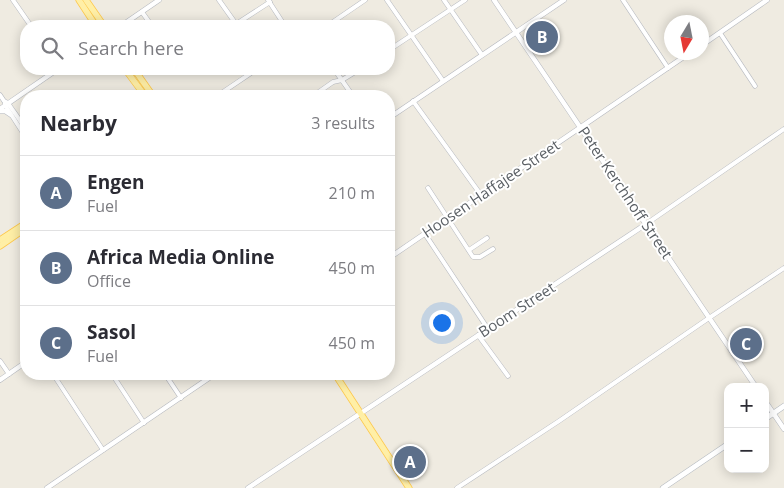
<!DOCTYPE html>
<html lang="en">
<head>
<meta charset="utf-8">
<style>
  :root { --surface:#fff; --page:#f2f2f3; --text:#2b2b33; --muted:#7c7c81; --line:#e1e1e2; --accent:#b45309 }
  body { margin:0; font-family:"Open Sans",sans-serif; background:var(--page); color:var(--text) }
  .controls { position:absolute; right:15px; bottom:15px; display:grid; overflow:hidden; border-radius:10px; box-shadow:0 2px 12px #0003 }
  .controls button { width:45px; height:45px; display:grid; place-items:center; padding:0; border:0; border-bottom:1px solid var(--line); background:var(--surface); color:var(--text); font:25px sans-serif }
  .compass { position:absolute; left:664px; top:15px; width:45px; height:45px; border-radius:50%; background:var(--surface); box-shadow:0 2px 12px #0003; rotate:190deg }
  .you { position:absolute; left:441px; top:322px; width:18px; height:18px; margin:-12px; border:4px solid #fff; border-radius:50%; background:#1a73e8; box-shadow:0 0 0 8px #1a73e833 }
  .badge { display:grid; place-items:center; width:32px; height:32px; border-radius:50%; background:var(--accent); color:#fff; font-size:16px; font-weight:700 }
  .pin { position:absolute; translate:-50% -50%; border:2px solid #fff; box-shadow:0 1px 5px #0006 }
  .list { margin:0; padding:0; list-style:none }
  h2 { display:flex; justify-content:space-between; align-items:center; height:65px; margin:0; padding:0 20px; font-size:21px }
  h2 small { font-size:16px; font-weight:400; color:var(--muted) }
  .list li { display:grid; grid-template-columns:32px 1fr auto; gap:15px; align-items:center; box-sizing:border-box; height:75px; padding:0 20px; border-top:1px solid var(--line) }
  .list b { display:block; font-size:19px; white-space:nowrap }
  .list p { margin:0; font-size:16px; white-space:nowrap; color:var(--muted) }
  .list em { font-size:16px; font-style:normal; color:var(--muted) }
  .icon { flex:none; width:28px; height:28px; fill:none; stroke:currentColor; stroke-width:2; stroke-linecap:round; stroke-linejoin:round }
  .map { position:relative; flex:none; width:784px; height:488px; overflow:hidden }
  .search { position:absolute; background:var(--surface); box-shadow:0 2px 12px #0003; left:20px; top:20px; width:375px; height:55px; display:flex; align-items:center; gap:12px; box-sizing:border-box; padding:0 18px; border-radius:20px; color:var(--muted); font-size:19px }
  .panel { position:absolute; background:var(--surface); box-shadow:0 2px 12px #0003; left:20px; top:90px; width:375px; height:290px; border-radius:20px }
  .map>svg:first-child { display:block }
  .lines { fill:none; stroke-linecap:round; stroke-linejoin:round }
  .minor-casing { stroke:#b7bac0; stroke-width:5 }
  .tertiary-casing { stroke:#b7bac0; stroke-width:5.5 }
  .secondary-casing { stroke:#b7bcc2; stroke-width:6 }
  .primary-casing { stroke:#fec84b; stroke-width:7 }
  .minor { stroke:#fff; stroke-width:4 }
  .tertiary { stroke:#fff; stroke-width:4.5 }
  .secondary { stroke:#fff; stroke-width:5 }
  .primary { stroke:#ffefa6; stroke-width:5.5 }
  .labels { text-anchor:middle; stroke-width:4; stroke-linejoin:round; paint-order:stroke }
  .street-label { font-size:15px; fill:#5a5f64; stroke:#fff }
</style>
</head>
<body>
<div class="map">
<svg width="784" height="488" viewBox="0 0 784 488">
  <rect width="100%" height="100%" fill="#efebe1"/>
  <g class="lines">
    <g class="minor-casing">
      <g id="minor">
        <polyline points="13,0 31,26"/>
        <polyline points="219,0 236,24"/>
        <polyline points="268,0 285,26"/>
        <polyline points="387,0 443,81"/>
        <polyline points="444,0 482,55"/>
        <polyline points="623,0 668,68"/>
        <polyline points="142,12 152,26"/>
        <polyline points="233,26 270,2"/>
        <polyline points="327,26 365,0"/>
        <polyline points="720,33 755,86"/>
        <polyline points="389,50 465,0"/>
        <polyline points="334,69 353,96"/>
        <path d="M 0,95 L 4,101 L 8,103 C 14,113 25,124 26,136"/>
        <polyline points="217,96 257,69"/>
        <polyline points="313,96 333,82 342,80 360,69"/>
        <polyline points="413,101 481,195"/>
        <polyline points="5,103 5,105 23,133 26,137"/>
        <polyline points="428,188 473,257 480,257 493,249"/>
        <polyline points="646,224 784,129"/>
        <polyline points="425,234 488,329"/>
        <polyline points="469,250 487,238"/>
        <polyline points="478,335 508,376"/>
        <polyline points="0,361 9,374"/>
        <polyline points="53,374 103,450"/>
        <polyline points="112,374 144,423"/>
        <polyline points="165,374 181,398"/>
        <polyline points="457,488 559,421 709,318 784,268"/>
      </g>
    </g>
    <g class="tertiary-casing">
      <g id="tertiary">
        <polyline points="494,0 756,387"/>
        <polyline points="121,26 159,0"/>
        <polyline points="702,45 767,0"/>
        <polyline points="0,109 58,69"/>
        <polyline points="0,111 5,111 11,115"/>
        <polyline points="389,118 564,0"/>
        <polyline points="389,258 691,52"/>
        <polyline points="0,380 26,362"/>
        <polyline points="765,401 784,429"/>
        <polyline points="47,488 215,374"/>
        <polyline points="248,488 646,224"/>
      </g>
    </g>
    <g class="secondary-casing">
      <g id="secondary">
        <polyline points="765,419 784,406"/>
        <polyline points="663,488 728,444"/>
      </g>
    </g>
    <g class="primary-casing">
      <g id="primary">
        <polyline points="79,0 96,26"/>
        <polyline points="86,0 104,26"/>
        <polyline points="125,69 145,96"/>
        <polyline points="134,69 153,96"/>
        <polyline points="0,240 26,223"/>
        <polyline points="0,246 26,228"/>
        <polyline points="335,374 409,488"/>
      </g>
    </g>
    <use href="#minor" class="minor"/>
    <use href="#tertiary" class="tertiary"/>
    <use href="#secondary" class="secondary"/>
    <use href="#primary" class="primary"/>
  </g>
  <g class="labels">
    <g class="street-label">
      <text transform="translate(491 189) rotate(-34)" y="5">Hoosen Haffajee Street</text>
      <text transform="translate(625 193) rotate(56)" y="5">Peter Kerchhoff Street</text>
      <text transform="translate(517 310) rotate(-33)" y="5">Boom Street</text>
    </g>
  </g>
</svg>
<div class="controls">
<button>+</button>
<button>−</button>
</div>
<svg class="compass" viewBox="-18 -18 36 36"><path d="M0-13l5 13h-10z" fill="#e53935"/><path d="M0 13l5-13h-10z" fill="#7c7c81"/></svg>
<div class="you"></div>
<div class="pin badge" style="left:410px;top:462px;background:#5c6f8a">A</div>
<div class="pin badge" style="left:542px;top:37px;background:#5c6f8a">B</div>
<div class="pin badge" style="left:746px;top:344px;background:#5c6f8a">C</div>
<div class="search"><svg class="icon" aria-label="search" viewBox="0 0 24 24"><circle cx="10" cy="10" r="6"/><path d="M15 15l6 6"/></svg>Search here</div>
<section class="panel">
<h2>Nearby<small>3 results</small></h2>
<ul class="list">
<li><span class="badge" style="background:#5c6f8a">A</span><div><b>Engen</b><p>Fuel</p></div><em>210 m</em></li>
<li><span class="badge" style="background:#5c6f8a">B</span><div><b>Africa Media Online</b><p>Office</p></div><em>450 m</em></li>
<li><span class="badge" style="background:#5c6f8a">C</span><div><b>Sasol</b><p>Fuel</p></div><em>450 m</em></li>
</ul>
</section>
</div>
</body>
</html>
